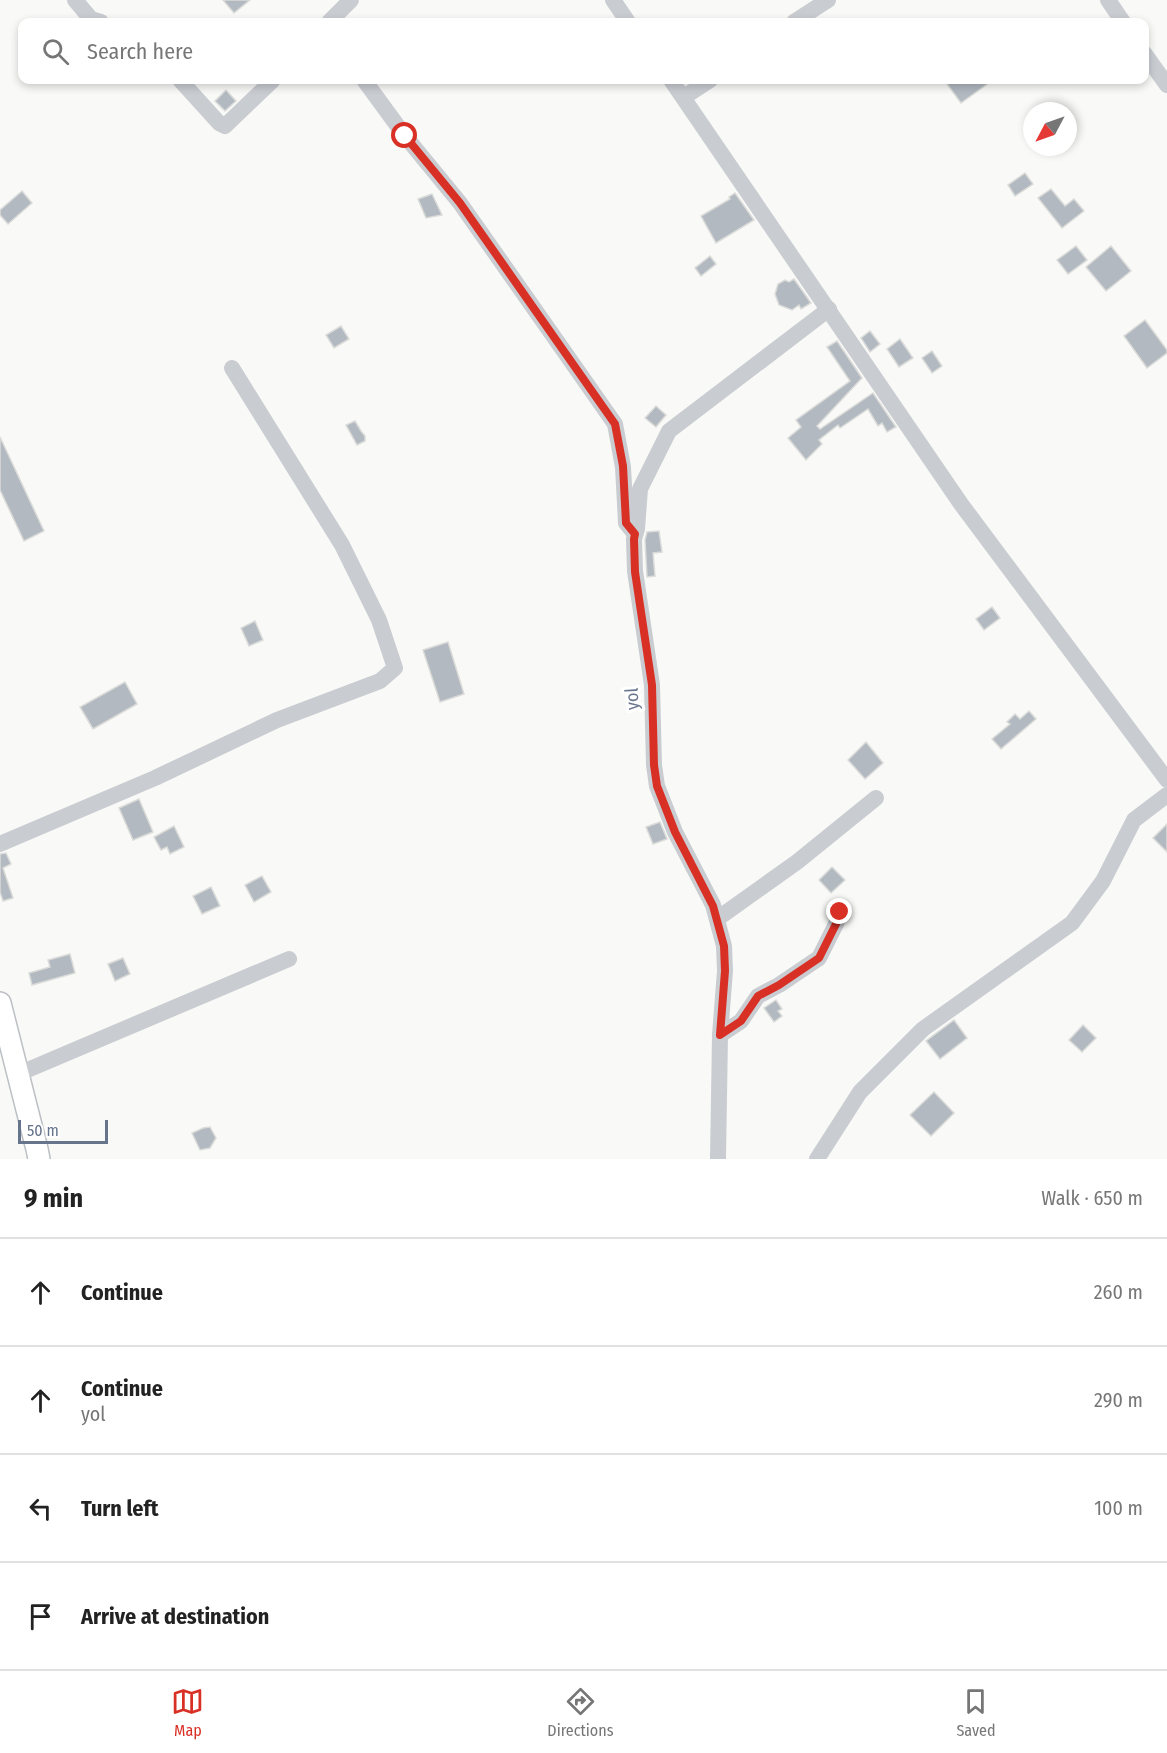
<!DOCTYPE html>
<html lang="en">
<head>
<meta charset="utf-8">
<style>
  :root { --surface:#fff; --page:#f6f6f6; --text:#222; --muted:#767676; --line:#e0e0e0; --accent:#d93025 }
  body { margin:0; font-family:"Fira Sans Condensed",sans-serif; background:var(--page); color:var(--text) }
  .compass { position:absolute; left:1023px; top:102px; width:54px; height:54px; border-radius:50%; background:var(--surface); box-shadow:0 3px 9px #0003; rotate:229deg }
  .scale { position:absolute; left:18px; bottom:15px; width:90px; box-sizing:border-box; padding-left:6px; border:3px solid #66758b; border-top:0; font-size:16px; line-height:21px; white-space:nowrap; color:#66758b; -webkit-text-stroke:4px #fff; paint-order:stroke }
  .stop { position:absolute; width:18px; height:18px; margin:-14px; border:4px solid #d93025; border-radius:50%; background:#fff }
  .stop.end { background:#d93025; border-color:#fff; box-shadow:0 2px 6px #0008 }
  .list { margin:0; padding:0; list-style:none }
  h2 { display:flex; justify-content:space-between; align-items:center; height:78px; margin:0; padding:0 24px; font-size:26px }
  h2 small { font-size:20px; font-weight:400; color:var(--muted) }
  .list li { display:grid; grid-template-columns:39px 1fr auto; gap:18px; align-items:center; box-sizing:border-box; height:108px; padding:0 24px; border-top:2px solid var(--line) }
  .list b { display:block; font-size:22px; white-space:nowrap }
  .list p { margin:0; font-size:20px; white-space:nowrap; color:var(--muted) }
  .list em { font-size:20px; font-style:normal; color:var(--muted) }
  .icon { flex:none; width:33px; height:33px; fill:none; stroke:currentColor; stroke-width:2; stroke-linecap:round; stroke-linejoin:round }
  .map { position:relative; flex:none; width:1167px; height:1159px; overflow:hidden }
  .search { position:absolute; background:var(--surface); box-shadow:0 3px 9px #0003; left:18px; right:18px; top:18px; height:66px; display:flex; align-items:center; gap:15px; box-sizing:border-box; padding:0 21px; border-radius:12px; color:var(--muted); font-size:22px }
  .sheet { height:510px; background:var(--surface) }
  nav { display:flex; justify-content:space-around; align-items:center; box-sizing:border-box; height:84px; border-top:2px solid var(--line); background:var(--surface); font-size:16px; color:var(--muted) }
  nav a { display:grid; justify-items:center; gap:3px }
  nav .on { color:var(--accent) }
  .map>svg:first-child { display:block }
  .building { fill:#b2b9c1; stroke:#dbdcd9; stroke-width:1.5 }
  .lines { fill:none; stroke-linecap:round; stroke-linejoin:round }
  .major-casing { stroke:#bcbfc4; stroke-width:24 }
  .minor { stroke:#c9ccd1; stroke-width:16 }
  .major { stroke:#fff; stroke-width:21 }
  .route { stroke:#d93025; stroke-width:8 }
  .labels { text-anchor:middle; stroke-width:6; stroke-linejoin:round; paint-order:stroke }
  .street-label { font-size:18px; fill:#66758b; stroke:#fff }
</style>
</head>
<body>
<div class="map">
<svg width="1167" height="1159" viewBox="0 0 1167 1159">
  <rect width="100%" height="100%" fill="#f9faf7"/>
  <g class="building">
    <polygon points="223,0 250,0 234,13"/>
    <polygon points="944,80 993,80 961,103"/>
    <polygon points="226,90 236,101 225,111 215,101"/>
    <polygon points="1025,173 1033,184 1015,196 1008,185"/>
    <polygon points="1051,189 1065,206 1074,199 1084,211 1062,228 1038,198"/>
    <polygon points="22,191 32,203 8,224 0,215 0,210"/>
    <polygon points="735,193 754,220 716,243 701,216 730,199 729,197"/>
    <polygon points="432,194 442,215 426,218 418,199"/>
    <polygon points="1076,246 1087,260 1068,274 1057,260"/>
    <polygon points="1111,246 1131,271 1106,291 1086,267"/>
    <polygon points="710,256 716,264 701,276 695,268"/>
    <polygon points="794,279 811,303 801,309 799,305 792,310 779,305 775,294 778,284 785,280 789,282"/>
    <polygon points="1145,320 1167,350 1167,353 1147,368 1124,336"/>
    <polygon points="341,326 349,339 334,348 326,335"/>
    <polygon points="870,331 880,344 870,352 861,338"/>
    <polygon points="900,339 913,358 899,367 887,349"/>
    <polygon points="837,341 862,378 817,426 820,429 873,393 896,427 887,432 882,423 878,426 868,409 840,428 838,425 819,440 822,444 806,460 788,438 801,427 796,420 850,381 827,347"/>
    <polygon points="932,351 942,366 932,373 922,358"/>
    <polygon points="656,406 666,415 656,427 645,418"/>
    <polygon points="355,421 361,431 365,436 365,441 357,445 346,425"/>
    <polygon points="0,437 44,531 24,541 0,490"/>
    <polygon points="659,531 662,552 653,553 655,576 647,577 645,540 647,532"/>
    <polygon points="992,607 1000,618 984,630 976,619"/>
    <polygon points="255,621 263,640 249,646 241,628"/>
    <polygon points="448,642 464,694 440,702 423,650"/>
    <polygon points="125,682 137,704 93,729 80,707"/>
    <polygon points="1029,711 1036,719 1001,749 992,739 1010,724 1007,722 1015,714 1020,719"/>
    <polygon points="866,742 883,763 865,779 848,760"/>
    <polygon points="139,799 153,832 133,840 119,808"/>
    <polygon points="660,822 667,839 653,844 646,827"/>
    <polygon points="1167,824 1167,852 1153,838"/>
    <polygon points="174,826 184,847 170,854 167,847 161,850 154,837"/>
    <polygon points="6,853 11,864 3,868 13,898 3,901 0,892 0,854"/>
    <polygon points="832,867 845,880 831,893 819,880"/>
    <polygon points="262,876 271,892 254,902 245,885"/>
    <polygon points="211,887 220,906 202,914 193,896"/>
    <polygon points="70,954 75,973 32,985 29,973 50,967 48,960"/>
    <polygon points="123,958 130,974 115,981 108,964"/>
    <polygon points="776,1000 782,1009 778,1011 782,1016 774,1022 764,1008"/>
    <polygon points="954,1020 967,1038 940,1059 926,1041"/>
    <polygon points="1083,1025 1096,1038 1082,1052 1069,1040"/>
    <polygon points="934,1092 954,1113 931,1136 910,1115"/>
    <polygon points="210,1127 216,1138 210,1148 200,1150 192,1133 203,1128"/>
  </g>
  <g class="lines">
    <g class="major-casing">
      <polyline id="major" points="0,1003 37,1149 39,1159"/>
    </g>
    <g class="minor">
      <polyline points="75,0 91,19 101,22"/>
      <polyline points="613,0 628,22"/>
      <polyline points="1108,0 1123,22"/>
      <polyline points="329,22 351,0"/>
      <polyline points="794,22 828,0"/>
      <polyline points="1144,53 1167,85"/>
      <polyline points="180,80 219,123 225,126 273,80"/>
      <polyline points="364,80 405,136 460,203 615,424 623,467 626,523 635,534"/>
      <polyline points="671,80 961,504 1167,780"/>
      <polyline points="684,97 710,80"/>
      <polyline points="0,844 155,778 277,720 380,681 395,668 379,620 342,545 232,368"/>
      <polyline points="717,919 797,862 876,798"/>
      <polyline points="720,1035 741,1021 758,996 779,985 819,958 836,924 840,912"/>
      <polyline points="18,1074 289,959"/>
      <polyline points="718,1159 720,1035 725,971 724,946 713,905 675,832 657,786 654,765 652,685 635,571 634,539 637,529 640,489 669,431 829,309"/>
      <polyline points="817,1159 860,1092 923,1029 1072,923 1103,881 1134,820 1167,795"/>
    </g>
    <use href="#major" class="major"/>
  </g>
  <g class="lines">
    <polyline class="route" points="405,136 460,203 615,424 623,466 626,523 635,534 634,539 635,572 652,685 654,765 657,786 675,832 713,906 724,946 725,971 720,1035 741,1021 758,996 779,985 819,958 836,924 840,912"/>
  </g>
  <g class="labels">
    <g class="street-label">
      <text transform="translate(632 699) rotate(-93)" y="6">yol</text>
    </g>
  </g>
</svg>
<svg class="compass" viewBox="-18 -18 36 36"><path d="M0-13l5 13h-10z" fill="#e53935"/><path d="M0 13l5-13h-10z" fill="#767676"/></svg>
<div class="scale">50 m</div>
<div class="stop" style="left:405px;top:136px"></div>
<div class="stop end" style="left:840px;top:912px"></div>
<div class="search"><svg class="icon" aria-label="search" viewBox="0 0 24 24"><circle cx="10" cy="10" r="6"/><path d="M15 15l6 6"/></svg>Search here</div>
</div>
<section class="sheet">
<h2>9 min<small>Walk · 650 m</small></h2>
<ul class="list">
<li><svg class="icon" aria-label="ahead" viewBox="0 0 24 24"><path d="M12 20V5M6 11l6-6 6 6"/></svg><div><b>Continue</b></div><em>260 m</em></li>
<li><svg class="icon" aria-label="ahead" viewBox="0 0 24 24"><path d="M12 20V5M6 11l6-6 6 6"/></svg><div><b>Continue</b><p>yol</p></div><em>290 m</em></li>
<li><svg class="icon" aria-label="left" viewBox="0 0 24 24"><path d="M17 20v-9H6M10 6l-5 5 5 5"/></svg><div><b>Turn left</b></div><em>100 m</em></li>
<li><svg class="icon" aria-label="arrive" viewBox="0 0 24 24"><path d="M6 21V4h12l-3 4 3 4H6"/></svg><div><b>Arrive at destination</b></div></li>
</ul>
</section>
<nav>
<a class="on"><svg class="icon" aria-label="map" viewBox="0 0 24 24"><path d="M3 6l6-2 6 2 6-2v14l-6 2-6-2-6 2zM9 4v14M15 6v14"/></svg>Map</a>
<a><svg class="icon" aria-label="directions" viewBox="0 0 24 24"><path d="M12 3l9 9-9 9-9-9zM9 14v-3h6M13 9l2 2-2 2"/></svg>Directions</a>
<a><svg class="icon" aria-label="saved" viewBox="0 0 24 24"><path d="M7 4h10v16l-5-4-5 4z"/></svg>Saved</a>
</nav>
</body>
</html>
